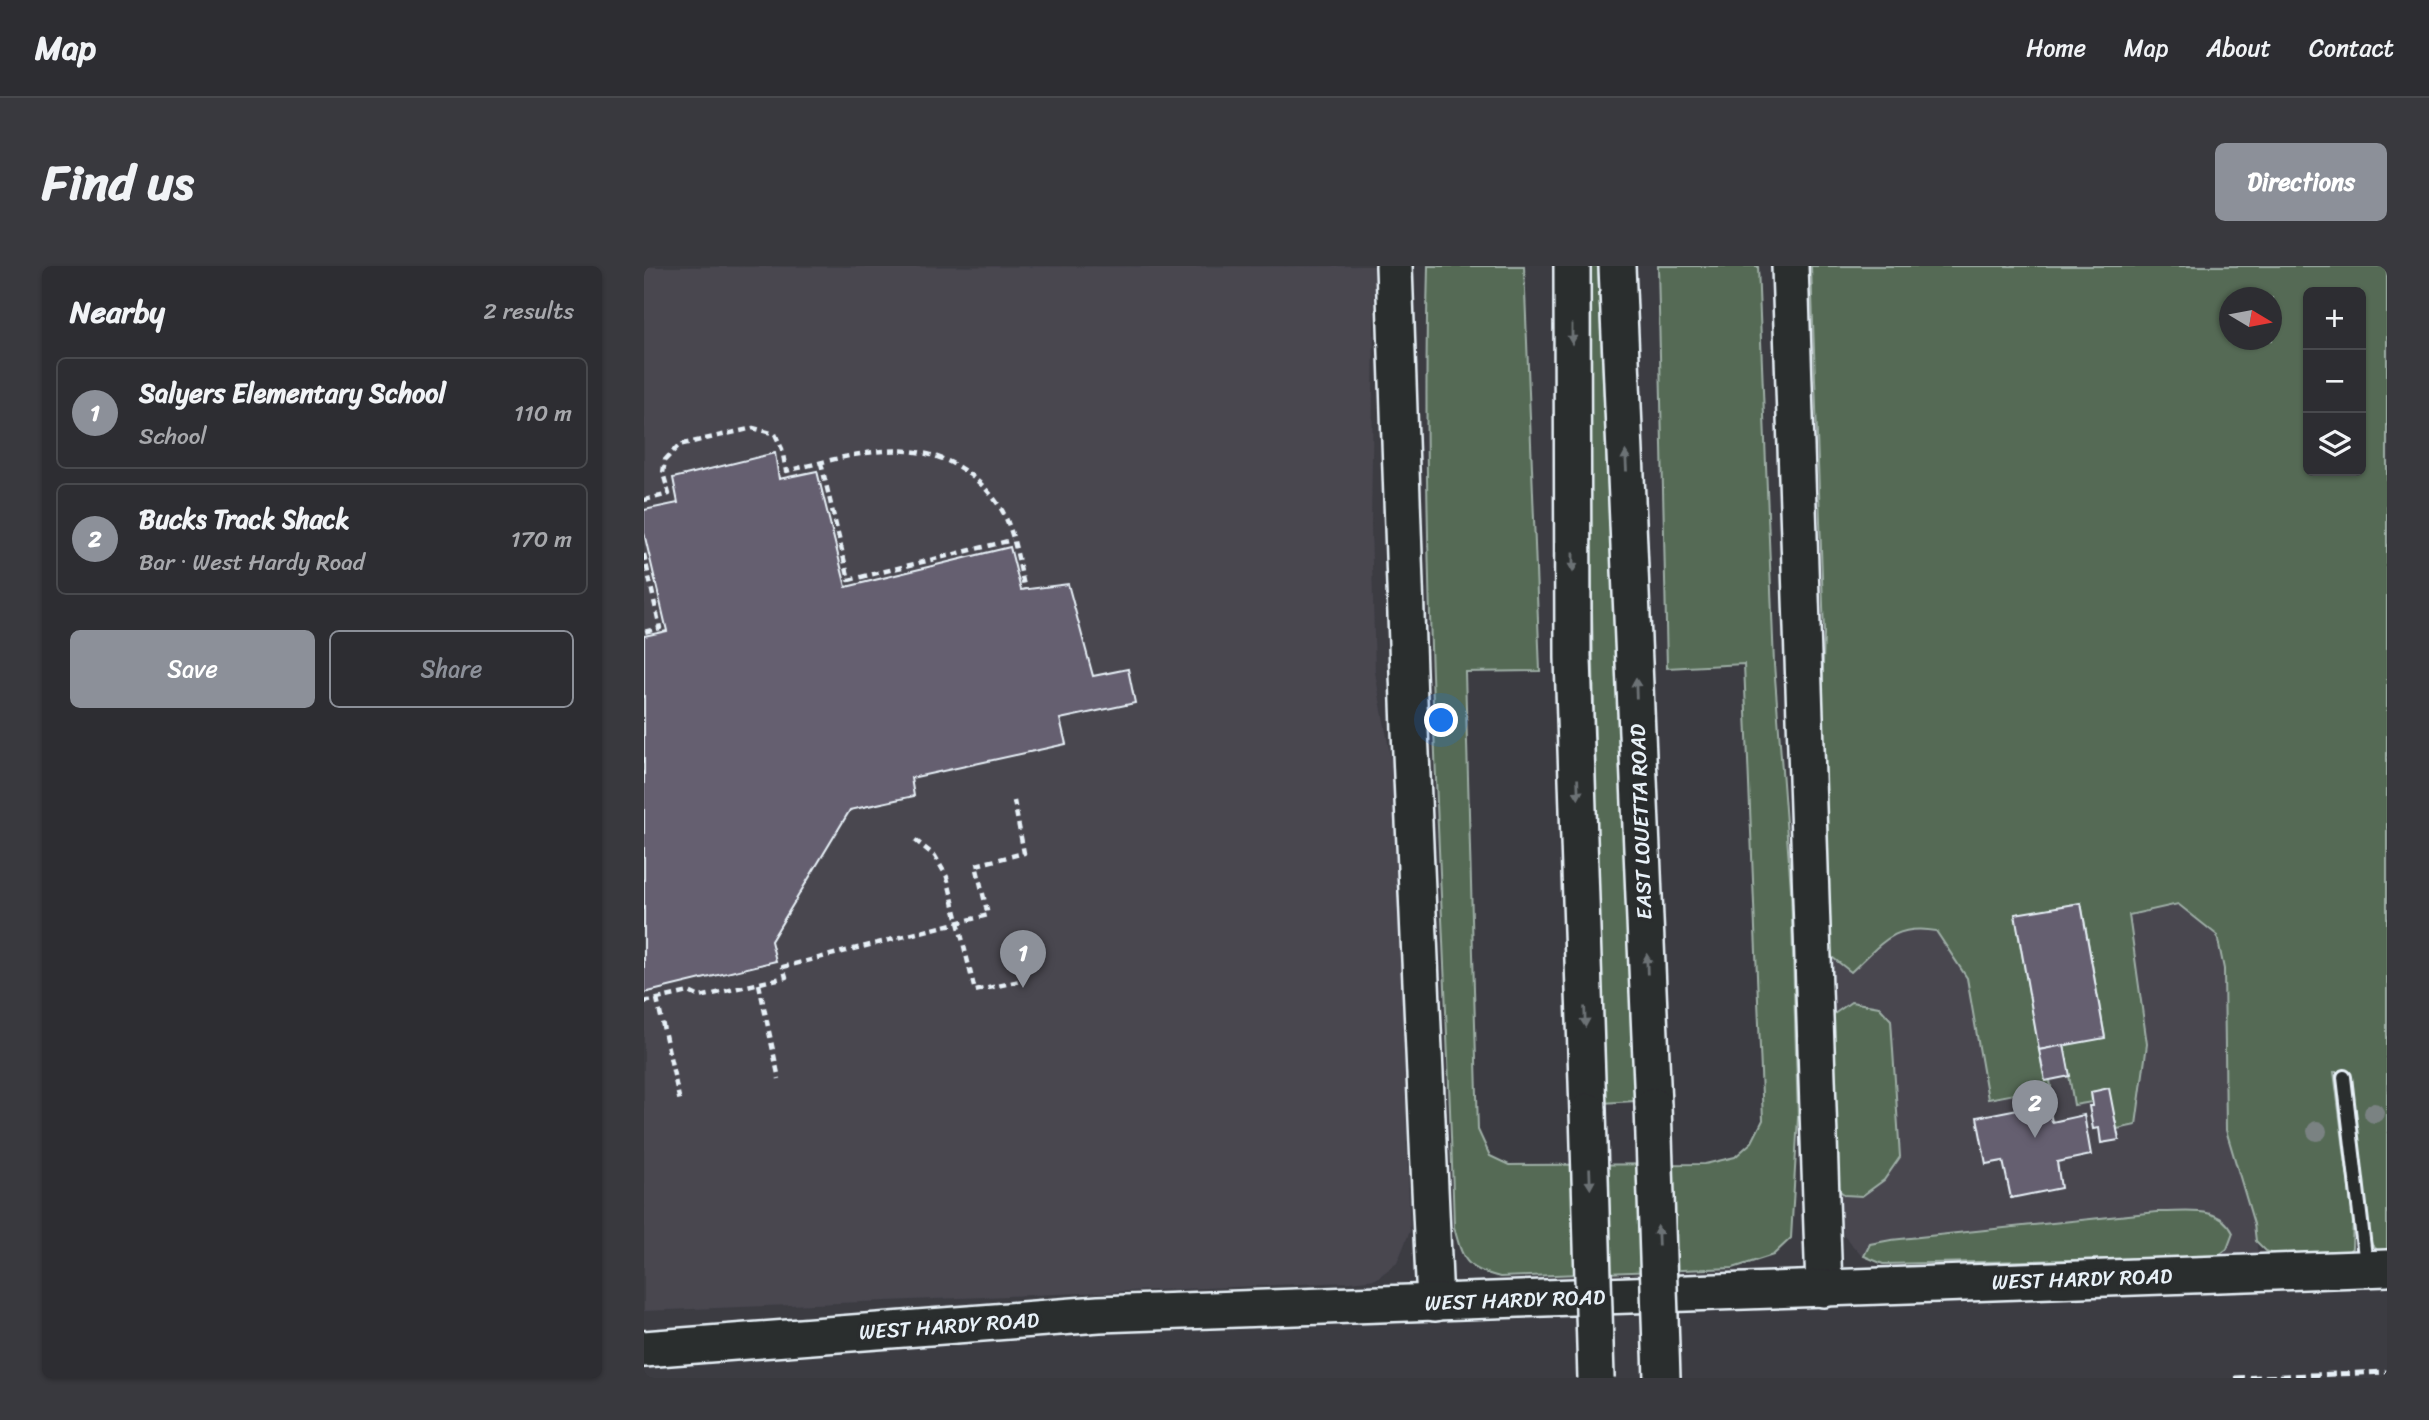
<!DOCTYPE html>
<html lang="en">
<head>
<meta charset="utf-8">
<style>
  :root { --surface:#2d2d32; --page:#39393e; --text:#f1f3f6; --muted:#a7a8ac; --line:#48494d; --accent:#8c9099 }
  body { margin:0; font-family:Sriracha,sans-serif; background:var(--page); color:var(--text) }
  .controls { position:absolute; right:21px; top:21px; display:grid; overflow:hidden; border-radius:10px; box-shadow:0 2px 5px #0004 }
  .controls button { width:63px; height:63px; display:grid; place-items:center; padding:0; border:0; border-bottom:2px solid var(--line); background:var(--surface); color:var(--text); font:35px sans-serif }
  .compass { position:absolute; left:1575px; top:21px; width:63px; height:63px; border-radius:50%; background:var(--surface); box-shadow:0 2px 5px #0004; rotate:100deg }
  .you { position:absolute; left:798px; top:455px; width:24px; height:24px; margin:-18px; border:5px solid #fff; border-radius:50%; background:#1a73e8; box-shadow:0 0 0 10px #1a73e833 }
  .badge { display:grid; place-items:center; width:46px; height:46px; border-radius:50%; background:var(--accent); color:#fff; font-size:23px; font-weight:700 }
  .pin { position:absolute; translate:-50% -58px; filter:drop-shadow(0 2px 4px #0008) }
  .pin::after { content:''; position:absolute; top:37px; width:24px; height:21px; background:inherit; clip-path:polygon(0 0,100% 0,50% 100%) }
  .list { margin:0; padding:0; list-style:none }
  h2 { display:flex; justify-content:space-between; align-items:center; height:91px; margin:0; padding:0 28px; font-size:30px }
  h2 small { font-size:23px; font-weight:400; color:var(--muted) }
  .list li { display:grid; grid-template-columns:46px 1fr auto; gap:21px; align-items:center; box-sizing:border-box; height:112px; margin:0 14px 14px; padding:0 14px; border:2px solid var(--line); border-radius:10px }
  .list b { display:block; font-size:26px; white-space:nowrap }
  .list p { margin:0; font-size:23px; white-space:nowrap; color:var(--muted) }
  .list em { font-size:23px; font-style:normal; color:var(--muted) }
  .actions { display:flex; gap:14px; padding:21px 28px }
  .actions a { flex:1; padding:16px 0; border:2px solid var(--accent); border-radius:10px; text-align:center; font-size:24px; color:var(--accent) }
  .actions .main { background:var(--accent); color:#fff }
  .icon { flex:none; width:38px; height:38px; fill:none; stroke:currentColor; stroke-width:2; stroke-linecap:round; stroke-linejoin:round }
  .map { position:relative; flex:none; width:1743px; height:1112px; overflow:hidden; border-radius:10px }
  header { display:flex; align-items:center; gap:42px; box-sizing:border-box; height:98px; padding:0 35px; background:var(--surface); border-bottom:2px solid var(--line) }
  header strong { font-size:33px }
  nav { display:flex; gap:38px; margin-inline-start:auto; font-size:24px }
  .intro { display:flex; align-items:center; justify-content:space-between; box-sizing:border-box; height:168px; padding:0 42px }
  h1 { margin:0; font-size:49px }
  .button { padding:18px 32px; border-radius:10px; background:var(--accent); color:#fff; font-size:24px; font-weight:700 }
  main { display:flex; gap:42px; padding:0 42px }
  aside { flex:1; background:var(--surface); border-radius:10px; box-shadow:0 2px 5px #0004 }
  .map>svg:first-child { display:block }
  .built { fill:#484650 }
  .green { fill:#546a55; stroke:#9eaea6; stroke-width:2; fill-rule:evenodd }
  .building { fill:#655f70; stroke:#e8f1f8; stroke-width:2 }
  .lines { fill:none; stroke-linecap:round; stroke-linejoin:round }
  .service-casing { stroke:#e8f1f8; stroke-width:18 }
  .secondary-casing { stroke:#e8f1f8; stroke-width:40 }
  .path { stroke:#e8f1f8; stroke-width:4.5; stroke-dasharray:7 5; stroke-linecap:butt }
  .service { stroke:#2a2d2e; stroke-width:12 }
  .secondary { stroke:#2a2d2e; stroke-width:35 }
  .rail { stroke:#e8f1f8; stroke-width:5; stroke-dasharray:10 5; stroke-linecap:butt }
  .secondary-bridge-casing { stroke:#e8f1f8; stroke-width:40; stroke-linecap:butt }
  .secondary-bridge { stroke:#2a2d2e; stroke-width:35 }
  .tree { fill:#7a8282 }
  .oneway { fill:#6c7275 }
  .labels { text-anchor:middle; stroke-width:7; stroke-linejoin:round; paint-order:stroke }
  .street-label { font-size:21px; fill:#e8f1f8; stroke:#2a2d2e }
</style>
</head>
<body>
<header>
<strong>Map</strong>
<nav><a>Home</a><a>Map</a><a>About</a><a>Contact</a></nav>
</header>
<div class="intro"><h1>Find us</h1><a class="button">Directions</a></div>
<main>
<aside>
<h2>Nearby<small>2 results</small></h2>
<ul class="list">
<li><span class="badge">1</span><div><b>Salyers Elementary School</b><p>School</p></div><em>110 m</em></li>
<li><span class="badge">2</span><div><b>Bucks Track Shack</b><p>Bar · West Hardy Road</p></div><em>170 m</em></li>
</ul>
<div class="actions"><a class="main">Save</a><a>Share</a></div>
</aside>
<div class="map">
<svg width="1743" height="1112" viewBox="0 0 1743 1112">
  <rect width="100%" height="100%" fill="#3c3c42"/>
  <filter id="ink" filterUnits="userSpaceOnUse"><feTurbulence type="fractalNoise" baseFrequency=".0143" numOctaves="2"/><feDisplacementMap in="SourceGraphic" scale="14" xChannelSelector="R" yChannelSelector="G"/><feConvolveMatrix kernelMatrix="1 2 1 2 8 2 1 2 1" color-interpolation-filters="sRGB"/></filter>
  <g filter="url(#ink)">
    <g class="built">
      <polygon points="731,0 727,260 731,406 752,521 766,965 753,997 732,1013 706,1016 0,1045 0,1"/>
      <polygon points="1571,501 1614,990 1239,998 1216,988 1200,970 1193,945 1178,545"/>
    </g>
    <g class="green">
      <path d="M 784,0 L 880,0 L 896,405 L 821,406 L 834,864 L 846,890 L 865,899 L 1061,898 L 1091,891 L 1108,876 L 1119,854 L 1100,398 L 1023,402 L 1014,0 L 1114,0 L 1130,398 L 1147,623 L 1154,851 L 1147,972 L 1129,989 L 1089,1002 L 856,1011 C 821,1002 819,995 810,961 C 801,641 776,320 784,0 Z"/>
      <polygon points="941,0 954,0 991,835 958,837"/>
      <path d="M 1167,0 L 1743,0 L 1743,989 L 1739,989 L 1728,979 L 1720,954 L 1706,806 L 1690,806 L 1709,952 L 1708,982 L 1699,991 L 1636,991 L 1622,985 L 1612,975 L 1610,958 L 1582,864 L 1580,703 L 1573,669 L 1534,638 L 1485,649 L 1503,778 L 1492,859 L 1473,863 L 1464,823 L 1447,826 L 1448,836 L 1430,839 L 1420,779 L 1461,771 L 1437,637 L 1371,649 L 1401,815 L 1406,814 L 1407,821 L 1344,833 L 1323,712 L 1292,665 C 1248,657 1237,679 1207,706 L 1184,688 L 1176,481 L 1180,368 ZM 1664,26 L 1717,26 L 1717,205 L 1664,205 ZM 1586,32 L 1628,32 L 1628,74 L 1586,74 Z"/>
      <polygon points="1207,736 1235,741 1247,754 1256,891 1240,914 1218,930 1201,929 1191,921 1187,758 1190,748"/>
      <path d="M 1513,946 C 1542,947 1575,938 1589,967 L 1583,983 L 1572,991 L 1239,998 L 1220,990 L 1226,978 L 1247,974 Z"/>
    </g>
    <g class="building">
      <polygon points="131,187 135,213 173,205 202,321 366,281 377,324 424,318 449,410 484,403 491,437 416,453 422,478 267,512 270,530 206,544 127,675 132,695 0,727 0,370 23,365 0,267 0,244 34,237 29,212"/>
      <polygon points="1437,637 1461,772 1395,784 1371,648"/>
      <polygon points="1420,779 1426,810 1401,815 1395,784"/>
      <polygon points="1465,822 1475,874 1457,877 1455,862 1449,863 1445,840 1449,840 1447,826"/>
      <polygon points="1404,837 1408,856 1440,849 1447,889 1413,896 1417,922 1367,932 1359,895 1342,898 1333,851"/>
    </g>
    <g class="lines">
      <g class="service-casing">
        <polyline id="service" points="1700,811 1722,999"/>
      </g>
      <g class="secondary-casing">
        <g id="secondary">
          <polyline points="750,0 766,464 791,1037"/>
          <polyline points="928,0 929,392 944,845"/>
          <polyline points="973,0 1009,840"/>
          <polyline points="1146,0 1180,1023"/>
          <polyline points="0,1083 455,1048 1743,1002"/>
        </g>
      </g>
      <g class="path">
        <polyline points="177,197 205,314 368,274"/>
        <path d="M 0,234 L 25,228 L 19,207 L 21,194 L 35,179 L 109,162 L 131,168 L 138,183 L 142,205 C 207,190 275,164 331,213 C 342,222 352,234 359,246 C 371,269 375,299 381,324"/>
        <polyline points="0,288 16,362 0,366"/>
        <polyline points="271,574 291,590 303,611 331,725 376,715"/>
        <polyline points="115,718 135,813"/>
        <polyline points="13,733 36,836"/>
        <polyline points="0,736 45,726 56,731 142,711 139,701 344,649 332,599 380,587 370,535"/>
      </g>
      <use href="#service" class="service"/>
      <use href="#secondary" class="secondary"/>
      <polyline class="rail" points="1591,1112 1743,1106"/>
      <g class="secondary-bridge-casing">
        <g id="secondary-bridge">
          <polyline points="1009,840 1018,1112"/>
          <polyline points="944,845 952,1112"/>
        </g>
      </g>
      <use href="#secondary-bridge" class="secondary-bridge"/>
    </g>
    <g class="tree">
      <circle cx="1730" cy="847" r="10"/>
      <circle cx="1673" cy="865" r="10"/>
    </g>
    <defs><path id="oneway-solid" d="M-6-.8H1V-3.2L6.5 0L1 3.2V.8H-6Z" transform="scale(1.75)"/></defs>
    <g class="oneway">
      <use href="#oneway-solid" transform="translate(928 68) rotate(90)"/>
      <use href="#oneway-solid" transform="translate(982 195) rotate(-93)"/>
      <use href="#oneway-solid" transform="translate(929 296) rotate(90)"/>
      <use href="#oneway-solid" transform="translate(992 422) rotate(-92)"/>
      <use href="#oneway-solid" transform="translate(934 523) rotate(88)"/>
      <use href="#oneway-solid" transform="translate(1003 698) rotate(-92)"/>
      <use href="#oneway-solid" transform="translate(941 751) rotate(88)"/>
      <use href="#oneway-solid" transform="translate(946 913) rotate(88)"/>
      <use href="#oneway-solid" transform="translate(1014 970) rotate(-92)"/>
    </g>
  </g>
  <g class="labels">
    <g class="street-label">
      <text transform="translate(997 556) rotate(-92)" y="7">EAST LOUETTA ROAD</text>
      <text transform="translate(1438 1013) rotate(-2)" y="7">WEST HARDY ROAD</text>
      <text transform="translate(871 1034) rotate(-2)" y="7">WEST HARDY ROAD</text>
      <text transform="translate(305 1060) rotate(-4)" y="7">WEST HARDY ROAD</text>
    </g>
  </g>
</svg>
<div class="controls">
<button>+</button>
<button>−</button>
<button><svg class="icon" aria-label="layers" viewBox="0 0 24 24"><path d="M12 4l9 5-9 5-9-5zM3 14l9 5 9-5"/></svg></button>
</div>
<svg class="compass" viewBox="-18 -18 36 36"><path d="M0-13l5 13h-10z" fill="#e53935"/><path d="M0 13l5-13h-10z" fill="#a7a8ac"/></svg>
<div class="you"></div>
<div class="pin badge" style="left:379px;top:722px">1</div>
<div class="pin badge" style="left:1391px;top:872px">2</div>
</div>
</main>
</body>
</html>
